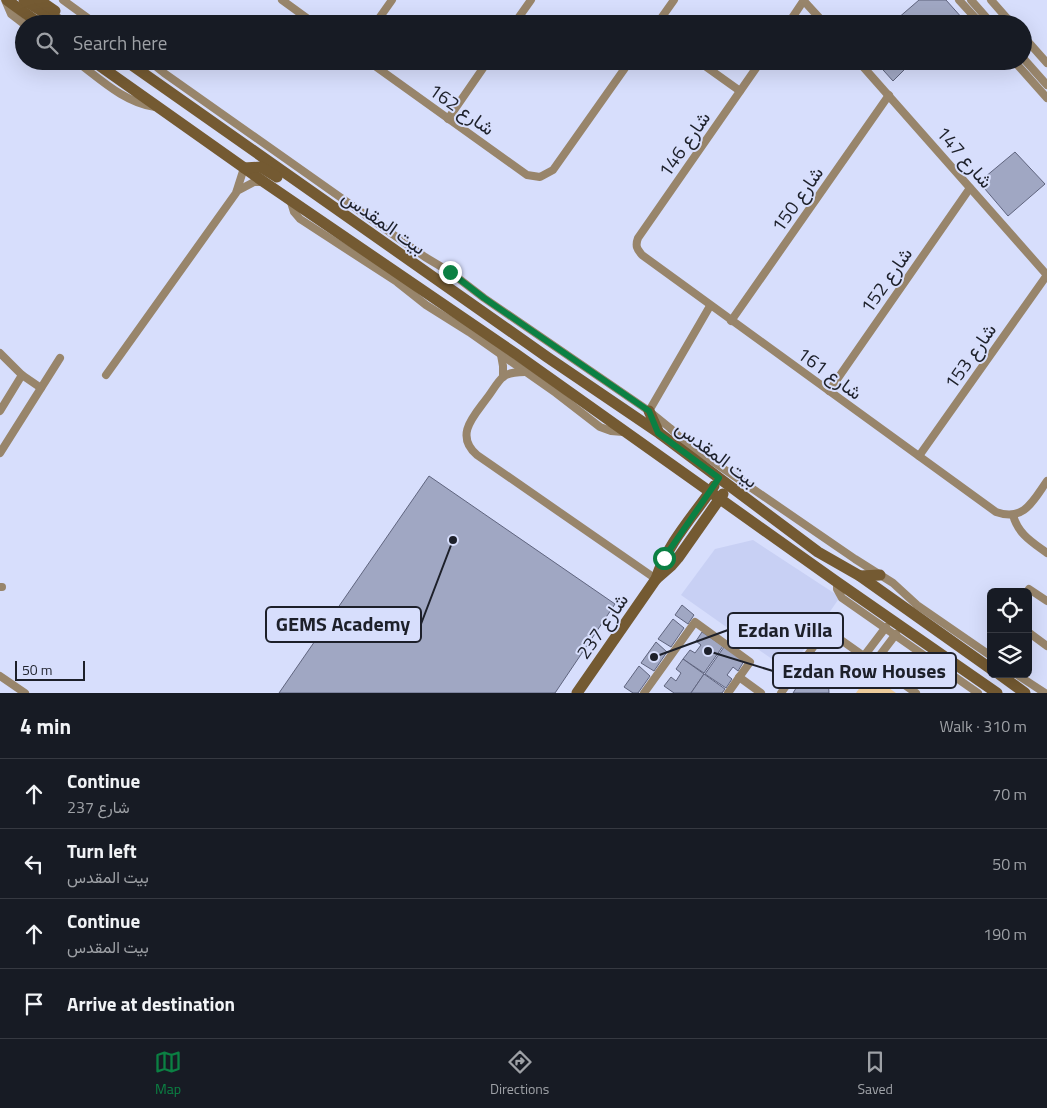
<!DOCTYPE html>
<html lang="en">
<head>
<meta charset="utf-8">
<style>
  :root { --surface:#171b24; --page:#242831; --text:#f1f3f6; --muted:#9ea1a6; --line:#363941; --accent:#0b8043 }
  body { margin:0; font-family:"Titillium Web",Vazirmatn,sans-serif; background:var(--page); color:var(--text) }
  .controls { position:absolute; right:15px; bottom:15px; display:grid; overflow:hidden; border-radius:8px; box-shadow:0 5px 20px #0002 }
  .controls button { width:45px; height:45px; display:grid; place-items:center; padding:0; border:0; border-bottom:1px solid var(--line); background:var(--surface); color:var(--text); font:25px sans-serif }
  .scale { position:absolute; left:15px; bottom:12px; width:70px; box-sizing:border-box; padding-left:5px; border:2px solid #1d202a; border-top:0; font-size:14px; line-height:18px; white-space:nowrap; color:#1d202a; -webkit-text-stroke:4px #d7defc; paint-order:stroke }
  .stop { position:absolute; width:15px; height:15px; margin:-11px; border:4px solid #0b8043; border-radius:50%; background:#fff }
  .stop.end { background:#0b8043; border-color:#fff; box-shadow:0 1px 5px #0008 }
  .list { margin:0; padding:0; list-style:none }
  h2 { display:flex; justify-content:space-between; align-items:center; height:65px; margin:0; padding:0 20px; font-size:21px }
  h2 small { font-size:16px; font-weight:400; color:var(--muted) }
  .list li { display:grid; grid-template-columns:32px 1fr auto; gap:15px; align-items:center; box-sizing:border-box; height:70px; padding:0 20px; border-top:1px solid var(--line) }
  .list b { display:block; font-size:19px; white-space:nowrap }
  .list p { margin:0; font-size:16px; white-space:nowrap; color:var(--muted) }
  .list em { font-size:16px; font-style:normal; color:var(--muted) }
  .icon { flex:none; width:28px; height:28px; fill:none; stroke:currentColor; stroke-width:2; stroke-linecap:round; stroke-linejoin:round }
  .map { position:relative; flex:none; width:1047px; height:693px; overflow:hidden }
  .search { position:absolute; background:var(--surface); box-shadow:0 5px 20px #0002; left:15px; right:15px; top:15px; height:55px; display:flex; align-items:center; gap:12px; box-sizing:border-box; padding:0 18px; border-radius:28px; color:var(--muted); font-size:19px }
  .sheet { height:345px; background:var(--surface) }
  nav { display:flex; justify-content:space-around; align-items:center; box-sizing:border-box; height:70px; border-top:1px solid var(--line); background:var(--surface); font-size:14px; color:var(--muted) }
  nav a { display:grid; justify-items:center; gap:2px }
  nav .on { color:var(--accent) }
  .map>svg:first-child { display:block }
  .built { fill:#c8d0f4 }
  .pitch { fill:#edcb9a }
  .building { fill:#a0a7c3; stroke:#5f647e }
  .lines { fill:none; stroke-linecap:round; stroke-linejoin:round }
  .street { stroke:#98856b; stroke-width:8 }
  .secondary { stroke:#745a32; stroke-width:11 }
  .route { stroke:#0b8043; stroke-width:6 }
  .labels { text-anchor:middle; stroke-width:4; stroke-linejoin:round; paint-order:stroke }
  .street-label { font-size:19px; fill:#1d202a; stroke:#d7defc }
  .leader { fill:none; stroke:#1d202a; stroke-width:2 }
  .callout-dot { fill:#1d202a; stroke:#d7defc; stroke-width:2 }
  .callout { fill:#d7defc; stroke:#1d202a; stroke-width:2 }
  .callout-label { font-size:20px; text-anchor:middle; font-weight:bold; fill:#1d202a }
</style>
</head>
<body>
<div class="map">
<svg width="1047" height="693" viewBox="0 0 1047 693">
  <rect width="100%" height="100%" fill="#d7defc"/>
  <polygon class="built" points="753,540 840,597 789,671 681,595 715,549"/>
  <polygon class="pitch" points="869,674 896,693 856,693"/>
  <g class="building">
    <polygon points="919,0 946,0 963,19 958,24 902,24 897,19"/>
    <polygon points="875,61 913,61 893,81"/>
    <polygon points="1015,152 1045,184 1008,216 979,182"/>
    <polygon points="429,476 615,604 555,693 279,693"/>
    <polygon points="682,605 694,615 688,624 675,615"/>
    <polygon points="673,619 684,628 671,647 658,639"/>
    <polygon points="702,632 723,646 704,673 683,659 690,650 695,653 701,645 696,641"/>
    <polygon points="656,642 667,652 654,671 641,663"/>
    <polygon points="724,647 744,661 738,671 733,667 727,675 732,679 726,688 705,674"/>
    <polygon points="822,658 827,661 829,693 793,693 814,660"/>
    <polygon points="683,659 704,674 691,693 674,693 664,686 671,677 676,681 681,673 676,669"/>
    <polygon points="639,666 650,676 638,693 633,693 624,687"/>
    <polygon points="704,674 725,689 722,693 691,693"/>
  </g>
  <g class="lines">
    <g class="street">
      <polyline points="5,0 11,14 24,24"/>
      <polyline points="63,0 96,24"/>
      <polyline points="282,0 315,24"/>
      <polyline points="959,0 981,24"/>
      <polyline points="971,0 992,24"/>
      <polyline points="991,0 1012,24"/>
      <polyline points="804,1 825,24"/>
      <polyline points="375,24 392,0"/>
      <polyline points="514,24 531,0"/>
      <polyline points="657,24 674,0"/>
      <polyline points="788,24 804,0"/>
      <polyline points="1023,36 1047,63"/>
      <polyline points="1023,58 1047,85"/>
      <path d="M 76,61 C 100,79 125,103 155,107"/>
      <polyline points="149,61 164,73 425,257 450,272 484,298 649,411 670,428 686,443 855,559 893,583 917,605 991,656"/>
      <polyline points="368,61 527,175 540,177 553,170 630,61"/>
      <polyline points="698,61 740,91"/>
      <path d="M 761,61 L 638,238 C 635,246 637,249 642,255 L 996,512 C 1024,522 1033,501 1047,481"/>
      <polyline points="858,61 1047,275"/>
      <polyline points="1014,61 1047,98"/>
      <polyline points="448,119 488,61"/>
      <polyline points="237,191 254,182 263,182"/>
      <polyline points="290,199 294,212 300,219 397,282 426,305 469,332 556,393 600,427 611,431 623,432"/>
      <polyline points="731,321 889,95"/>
      <polyline points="0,353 22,375 41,388"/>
      <polyline points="501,355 503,366 503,377"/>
      <path d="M 525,372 C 518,372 509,372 503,377 C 497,382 492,392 487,398 C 474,416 454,435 477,455 L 656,579"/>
      <polyline points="106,375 236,193 244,168"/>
      <polyline points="829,391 970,188"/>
      <polyline points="0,411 22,375"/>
      <polyline points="649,411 710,306"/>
      <polyline points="0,453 60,358"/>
      <polyline points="919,456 1047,275"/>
      <path d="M 1013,515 C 1018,534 1032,542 1047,553"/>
      <polyline points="837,582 837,589 842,598 978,693"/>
      <polyline points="0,587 2,587"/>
      <polyline points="1027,592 1029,589 1047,601"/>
      <polyline points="1028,632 1047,646"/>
      <polyline points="864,656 886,627"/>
      <polyline points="874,663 896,634"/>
      <polyline points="1016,674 1045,693"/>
      <polyline points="0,676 25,693"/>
      <polyline points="739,677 761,693"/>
      <polyline points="644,693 695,622 750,662 728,693"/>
      <polyline points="781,693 821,636 826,634 834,635 916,693"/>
    </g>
    <g class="secondary">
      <polyline points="7,0 40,24"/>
      <polyline points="24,0 48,15 68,24"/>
      <polyline points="39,0 55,11"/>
      <polyline points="93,61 264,182 516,354 837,582 997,693"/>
      <polyline points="126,61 547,357 659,433 818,552 860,576 991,669"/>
      <polyline points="244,168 261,167 277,177"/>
      <polyline points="649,411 658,431"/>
      <polyline points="860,576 880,575"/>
      <polyline points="656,579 672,565 678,558 723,494"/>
      <polyline points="999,674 1025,693"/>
      <path d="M 577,693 L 656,579 C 667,544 694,515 714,486"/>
    </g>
  </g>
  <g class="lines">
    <polyline class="route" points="450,272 484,298 649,411 658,433 719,478 664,558"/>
  </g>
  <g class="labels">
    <g class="street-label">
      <text transform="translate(462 109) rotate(35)" y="7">شارع 162</text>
      <text transform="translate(684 144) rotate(-55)" y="7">شارع 146</text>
      <text transform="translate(965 157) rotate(49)" y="7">شارع 147</text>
      <text transform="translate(797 199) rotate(-55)" y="7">شارع 150</text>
      <text transform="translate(384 222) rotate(35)" y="7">بيت المقدس</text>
      <text transform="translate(886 280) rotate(-55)" y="7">شارع 152</text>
      <text transform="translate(970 356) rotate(-55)" y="7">شارع 153</text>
      <text transform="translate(830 373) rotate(36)" y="7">شارع 161</text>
      <text transform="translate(717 454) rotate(37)" y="7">بيت المقدس</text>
      <text transform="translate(602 626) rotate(-55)" y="7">شارع 237</text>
    </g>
  </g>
  <path class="leader" d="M453 540L421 624M654 657L728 630M708 651L773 671"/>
  <g class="callout-dot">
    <circle cx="453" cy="540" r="5"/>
    <circle cx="654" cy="657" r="5"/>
    <circle cx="708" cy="651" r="5"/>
  </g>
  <g class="callout">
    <rect x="266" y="607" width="155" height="35" rx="5"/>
    <rect x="728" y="613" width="115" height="35" rx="5"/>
    <rect x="773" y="653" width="183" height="35" rx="5"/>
  </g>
  <g class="callout-label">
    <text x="343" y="631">GEMS Academy</text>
    <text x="785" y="637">Ezdan Villa</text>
    <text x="864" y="678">Ezdan Row Houses</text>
  </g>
</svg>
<div class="controls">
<button><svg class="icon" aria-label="locate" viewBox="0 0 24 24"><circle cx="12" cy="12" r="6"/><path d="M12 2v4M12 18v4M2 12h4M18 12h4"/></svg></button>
<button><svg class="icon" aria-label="layers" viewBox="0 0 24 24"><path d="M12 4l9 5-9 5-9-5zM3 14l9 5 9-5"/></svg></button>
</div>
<div class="scale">50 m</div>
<div class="stop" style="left:664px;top:558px"></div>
<div class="stop end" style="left:450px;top:272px"></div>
<div class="search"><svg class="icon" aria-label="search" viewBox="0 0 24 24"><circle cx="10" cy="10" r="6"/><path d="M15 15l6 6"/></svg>Search here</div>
</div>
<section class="sheet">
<h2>4 min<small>Walk · 310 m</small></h2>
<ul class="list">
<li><svg class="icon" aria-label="ahead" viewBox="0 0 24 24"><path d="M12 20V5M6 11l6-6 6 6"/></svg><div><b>Continue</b><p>شارع 237</p></div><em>70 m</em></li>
<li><svg class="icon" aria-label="left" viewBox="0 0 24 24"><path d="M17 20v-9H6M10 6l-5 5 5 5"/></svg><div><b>Turn left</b><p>بيت المقدس</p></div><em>50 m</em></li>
<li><svg class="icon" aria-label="ahead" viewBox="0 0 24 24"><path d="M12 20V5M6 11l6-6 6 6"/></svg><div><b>Continue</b><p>بيت المقدس</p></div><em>190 m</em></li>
<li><svg class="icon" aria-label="arrive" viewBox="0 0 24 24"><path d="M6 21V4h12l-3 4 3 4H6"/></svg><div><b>Arrive at destination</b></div></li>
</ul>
</section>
<nav>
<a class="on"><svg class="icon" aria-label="map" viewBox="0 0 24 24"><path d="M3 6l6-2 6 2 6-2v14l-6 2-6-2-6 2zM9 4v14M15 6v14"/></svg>Map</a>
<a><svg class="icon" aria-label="directions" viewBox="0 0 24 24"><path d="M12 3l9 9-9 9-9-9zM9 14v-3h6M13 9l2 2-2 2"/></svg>Directions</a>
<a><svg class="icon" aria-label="saved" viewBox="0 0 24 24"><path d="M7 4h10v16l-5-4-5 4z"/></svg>Saved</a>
</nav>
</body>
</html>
